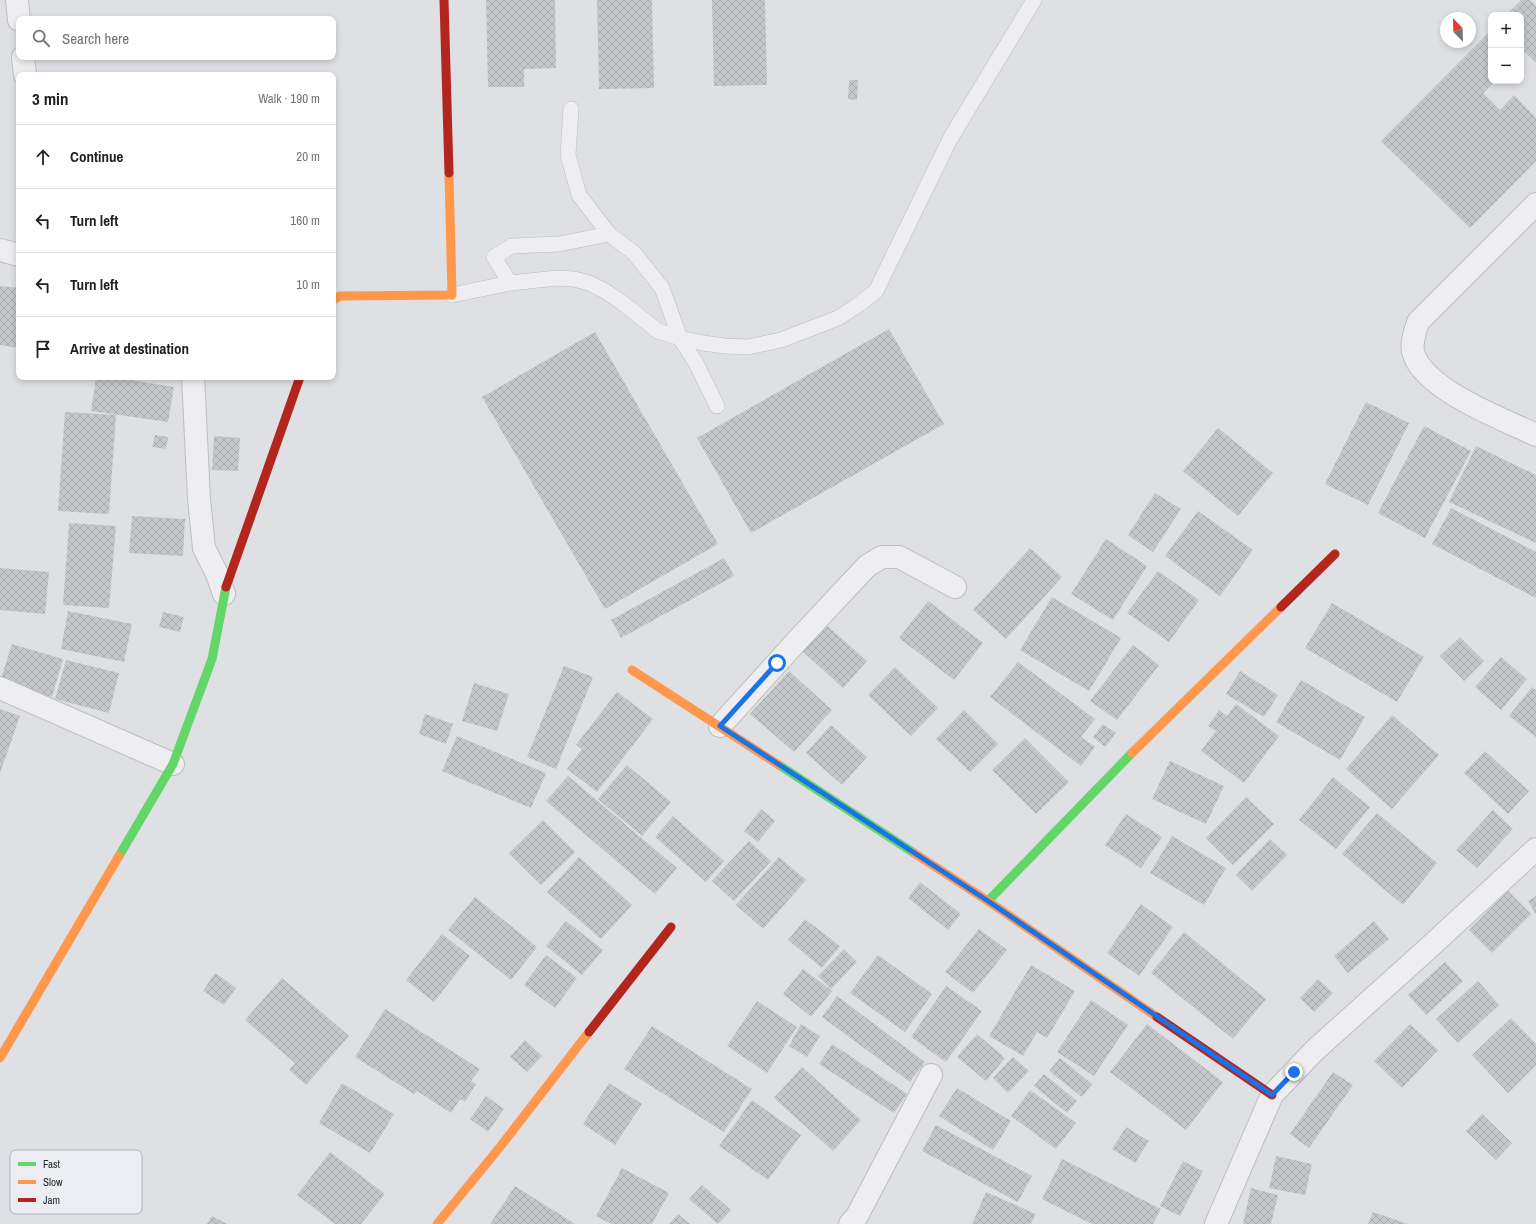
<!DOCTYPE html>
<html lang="en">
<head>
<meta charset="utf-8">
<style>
  :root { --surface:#fff; --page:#f2f2f2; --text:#202124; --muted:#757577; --line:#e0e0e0 }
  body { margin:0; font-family:"Archivo Narrow",sans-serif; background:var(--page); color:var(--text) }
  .controls { position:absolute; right:12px; top:12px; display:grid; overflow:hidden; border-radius:8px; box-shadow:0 2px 6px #0003 }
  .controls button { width:36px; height:36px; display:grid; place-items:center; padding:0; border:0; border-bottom:1px solid var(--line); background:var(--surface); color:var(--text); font:20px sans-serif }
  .compass { position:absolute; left:1440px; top:12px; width:36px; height:36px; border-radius:50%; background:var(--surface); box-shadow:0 2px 6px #0003; rotate:337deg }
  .stop { position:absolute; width:12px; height:12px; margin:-9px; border:3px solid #1a73e8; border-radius:50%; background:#fff }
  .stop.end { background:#1a73e8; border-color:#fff; box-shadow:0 1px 4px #0008 }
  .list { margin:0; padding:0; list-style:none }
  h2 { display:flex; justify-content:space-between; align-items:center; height:52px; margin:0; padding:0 16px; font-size:17px }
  h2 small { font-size:13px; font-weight:400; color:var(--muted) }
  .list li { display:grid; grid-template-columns:26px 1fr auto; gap:12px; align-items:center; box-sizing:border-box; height:64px; padding:0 16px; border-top:1px solid var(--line) }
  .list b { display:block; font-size:15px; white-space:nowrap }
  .list em { font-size:13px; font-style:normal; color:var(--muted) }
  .icon { flex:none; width:22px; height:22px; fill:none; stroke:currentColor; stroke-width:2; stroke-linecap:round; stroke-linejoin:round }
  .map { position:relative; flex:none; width:1536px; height:1224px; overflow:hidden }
  .search { position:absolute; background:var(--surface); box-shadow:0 2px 6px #0003; left:16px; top:16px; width:320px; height:44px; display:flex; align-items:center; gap:10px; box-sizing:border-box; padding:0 14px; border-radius:8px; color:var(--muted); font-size:15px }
  .panel { position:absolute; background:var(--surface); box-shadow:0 2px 6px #0003; left:16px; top:72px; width:320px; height:308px; border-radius:8px }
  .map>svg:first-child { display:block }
  .building { fill:url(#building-cross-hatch) }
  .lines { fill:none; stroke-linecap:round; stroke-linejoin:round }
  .lane-casing { stroke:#bbbdc0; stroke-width:16 }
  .street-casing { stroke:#bbbdc0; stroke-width:24 }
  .lane { stroke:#eeeef0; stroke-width:15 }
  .street { stroke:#eeeef0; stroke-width:22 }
  .fast { stroke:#63d668; stroke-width:9 }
  .slow { stroke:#ff974d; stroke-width:9 }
  .jam { stroke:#b3261e; stroke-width:9 }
  .route { stroke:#1a73e8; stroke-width:5 }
  .key { fill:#ebedf3; stroke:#b0b3bc; stroke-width:1 }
  .key-label { font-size:11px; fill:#272c3a }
</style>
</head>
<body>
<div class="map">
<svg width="1536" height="1224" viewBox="0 0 1536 1224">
  <defs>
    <pattern id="building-cross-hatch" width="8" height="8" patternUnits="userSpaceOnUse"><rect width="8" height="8" fill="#c5c8cb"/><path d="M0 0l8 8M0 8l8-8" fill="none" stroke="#a9acaf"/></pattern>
  </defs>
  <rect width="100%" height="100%" fill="#dee0e3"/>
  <g class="building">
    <polygon points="486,0 555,0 556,68 524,69 524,87 488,87"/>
    <polygon points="597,0 652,0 654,88 599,89"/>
    <polygon points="712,0 765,0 767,85 714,86"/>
    <polygon points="1521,0 1530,0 1536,6 1536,63 1525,52 1521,56 1521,15 1506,15"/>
    <polygon points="1491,30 1491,81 1495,81 1483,93 1500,110 1514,95 1536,118 1536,161 1470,228 1381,141"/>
    <polygon points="849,80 858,80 857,100 848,99"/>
    <polygon points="0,286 19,288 19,348 0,345"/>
    <polygon points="889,329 944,424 751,533 697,438"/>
    <polygon points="595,332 718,544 605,609 482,397"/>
    <polygon points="96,377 111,377 174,387 168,422 91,411"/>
    <polygon points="1366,402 1409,423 1368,505 1325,484"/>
    <polygon points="65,412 116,415 109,514 58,511"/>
    <polygon points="1424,426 1471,451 1425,538 1378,513"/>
    <polygon points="1218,428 1273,473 1238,516 1183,471"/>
    <polygon points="155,435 168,437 166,449 152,447"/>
    <polygon points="214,436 240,438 238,471 212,470"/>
    <polygon points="1476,446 1536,475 1536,543 1449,502"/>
    <polygon points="1155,493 1181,509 1153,552 1128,535"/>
    <polygon points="1451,508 1536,552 1536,598 1432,544"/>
    <polygon points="1198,511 1253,550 1220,596 1165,556"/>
    <polygon points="132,516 185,519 183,556 129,553"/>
    <polygon points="69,523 116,526 109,608 63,605"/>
    <polygon points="1106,539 1147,566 1113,620 1071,594"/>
    <polygon points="1030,548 1062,577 1006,639 973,610"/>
    <polygon points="724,558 734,576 621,638 611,620"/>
    <polygon points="0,568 49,572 45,614 0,610"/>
    <polygon points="1158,571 1199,600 1169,642 1127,613"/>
    <polygon points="1052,597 1121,638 1089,691 1020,650"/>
    <polygon points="928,601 983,643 954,680 899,638"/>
    <polygon points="1332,603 1424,657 1397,702 1305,648"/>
    <polygon points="68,611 132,624 124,662 61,649"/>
    <polygon points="163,612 184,617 180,632 159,627"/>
    <polygon points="824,623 867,661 843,688 800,649"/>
    <polygon points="1460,637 1484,661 1464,681 1440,656"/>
    <polygon points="12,644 63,659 52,697 0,682"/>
    <polygon points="1133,645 1159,665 1117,720 1090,701"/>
    <polygon points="1501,657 1527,679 1501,710 1475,687"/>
    <polygon points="66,660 119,673 109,713 55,699"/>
    <polygon points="1018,662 1095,719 1081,737 1095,747 1081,766 990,697"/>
    <polygon points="564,666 593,677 556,769 527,757"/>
    <polygon points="895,667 938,708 911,736 868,695"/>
    <polygon points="789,671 832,710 794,752 750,714"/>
    <polygon points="1240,671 1278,695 1264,717 1226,694"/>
    <polygon points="1301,680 1365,717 1340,760 1276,722"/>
    <polygon points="474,683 509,694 497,731 462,721"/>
    <polygon points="1532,687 1536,690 1536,737 1509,716"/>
    <polygon points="617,692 653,719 597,792 567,769 582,749 576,745"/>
    <polygon points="1236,704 1279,736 1244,783 1201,751 1216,731 1208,726 1219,710 1227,716"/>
    <polygon points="0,709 20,716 0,773"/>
    <polygon points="964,710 998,744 970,772 936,739"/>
    <polygon points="425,714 453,724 446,744 419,734"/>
    <polygon points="1392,715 1439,755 1392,809 1346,769"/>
    <polygon points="1103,724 1116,733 1105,747 1093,737"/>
    <polygon points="831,725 867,757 842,785 806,753"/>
    <polygon points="457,736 546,773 531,808 442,771"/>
    <polygon points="1025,738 1069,782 1036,814 992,770"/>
    <polygon points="1485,751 1529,791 1508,814 1464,773"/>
    <polygon points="1170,761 1224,786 1206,824 1152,799"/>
    <polygon points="627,765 671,802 642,836 598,799"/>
    <polygon points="568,776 677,868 655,894 546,801"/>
    <polygon points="1333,777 1370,807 1336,849 1299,820"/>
    <polygon points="1246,797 1274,824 1233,865 1206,838"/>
    <polygon points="761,809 775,821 758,842 744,831"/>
    <polygon points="1493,810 1513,829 1477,868 1456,850"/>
    <polygon points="1377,813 1437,863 1403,905 1342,854"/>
    <polygon points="1126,814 1162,837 1141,868 1105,845"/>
    <polygon points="673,816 724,861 706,882 655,837"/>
    <polygon points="543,820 575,852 541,885 509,853"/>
    <polygon points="1172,836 1226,868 1204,905 1150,873"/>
    <polygon points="1270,839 1287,855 1252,891 1236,875"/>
    <polygon points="749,841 771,861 734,901 712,881"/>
    <polygon points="579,857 632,905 601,939 547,892"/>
    <polygon points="779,857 806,880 763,929 736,905"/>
    <polygon points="920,882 961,914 948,930 908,898"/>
    <polygon points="1508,891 1531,914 1492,953 1469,930"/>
    <polygon points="1536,896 1536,914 1528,901"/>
    <polygon points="475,897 537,947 511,980 448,930"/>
    <polygon points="1141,904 1173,927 1139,976 1107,953"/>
    <polygon points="805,919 840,946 822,968 788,940"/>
    <polygon points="566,921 603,950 582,975 546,946"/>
    <polygon points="1374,921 1389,939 1348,973 1334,956"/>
    <polygon points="979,929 1007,950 973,993 945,972"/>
    <polygon points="1184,932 1266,999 1233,1039 1151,973"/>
    <polygon points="442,934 470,956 434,1002 406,980"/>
    <polygon points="844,949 857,962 831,989 818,976"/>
    <polygon points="546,955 577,978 555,1008 524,985"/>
    <polygon points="878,955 932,994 905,1032 850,993"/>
    <polygon points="1445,962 1463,981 1426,1015 1408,995"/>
    <polygon points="1031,965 1075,991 1047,1038 1037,1032 1023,1056 989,1036"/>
    <polygon points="803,969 832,991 811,1017 783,994"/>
    <polygon points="215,973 236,988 224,1005 203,991"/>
    <polygon points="282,978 349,1036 306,1085 289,1070 295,1063 245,1020"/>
    <polygon points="1318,979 1333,993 1314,1012 1300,998"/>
    <polygon points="1478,981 1499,1005 1458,1043 1436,1019"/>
    <polygon points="946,986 982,1011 946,1062 911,1037"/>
    <polygon points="837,996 925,1062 910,1082 822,1017"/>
    <polygon points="1091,1000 1128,1025 1094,1076 1057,1052"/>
    <polygon points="757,1001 797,1027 767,1073 727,1046"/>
    <polygon points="385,1009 480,1069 471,1081 476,1084 465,1102 460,1099 451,1113 417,1091 414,1094 355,1057"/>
    <polygon points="1511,1018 1536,1044 1536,1065 1508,1093 1472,1055"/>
    <polygon points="801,1024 820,1036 807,1057 789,1046"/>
    <polygon points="1147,1024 1223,1082 1186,1130 1110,1072"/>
    <polygon points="1410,1024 1438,1050 1402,1088 1374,1061"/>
    <polygon points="652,1026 752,1089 724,1132 624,1069"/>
    <polygon points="977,1034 1005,1058 986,1081 957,1057"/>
    <polygon points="525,1040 542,1056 527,1072 510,1057"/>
    <polygon points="832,1044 907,1094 894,1113 819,1064"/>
    <polygon points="1013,1057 1029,1071 1008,1093 993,1078"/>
    <polygon points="1060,1058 1092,1084 1082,1097 1049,1071"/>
    <polygon points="802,1067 861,1120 833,1151 774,1098"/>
    <polygon points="1333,1072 1353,1085 1309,1148 1290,1134"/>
    <polygon points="1044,1074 1077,1101 1067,1113 1034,1086"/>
    <polygon points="342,1083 394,1114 370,1153 319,1123"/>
    <polygon points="609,1083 642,1104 615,1145 583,1124"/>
    <polygon points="957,1088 1011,1121 993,1150 939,1116"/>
    <polygon points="1030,1090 1076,1123 1056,1149 1011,1116"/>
    <polygon points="486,1096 504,1109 488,1132 470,1119"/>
    <polygon points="752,1100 801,1135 768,1180 719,1146"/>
    <polygon points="1482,1114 1512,1143 1496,1160 1466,1131"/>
    <polygon points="936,1125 1032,1176 1018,1202 922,1151"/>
    <polygon points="1126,1127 1149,1141 1135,1163 1112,1149"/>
    <polygon points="330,1152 385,1194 361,1224 335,1224 297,1195"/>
    <polygon points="1276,1156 1312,1164 1305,1195 1269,1188"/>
    <polygon points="1062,1159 1161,1209 1153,1224 1092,1224 1042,1199"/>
    <polygon points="1183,1161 1203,1171 1180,1216 1160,1206"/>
    <polygon points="622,1168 669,1193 652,1224 611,1224 596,1216"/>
    <polygon points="702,1185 731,1210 718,1224 689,1199"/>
    <polygon points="515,1186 575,1224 490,1224"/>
    <polygon points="1251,1188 1278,1195 1271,1224 1243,1224"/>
    <polygon points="986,1192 1036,1214 1031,1224 972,1224"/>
    <polygon points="1373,1212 1408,1224 1368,1224"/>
    <polygon points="678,1214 690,1224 669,1224"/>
    <polygon points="212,1216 227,1224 207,1224"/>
  </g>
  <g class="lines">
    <g class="lane-casing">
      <g id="lane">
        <polyline points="571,109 568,155 579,195 609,234"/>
        <polyline points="510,283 494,257 512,246 559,244 609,234 634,253 662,288 680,338 696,363 717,406"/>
        <polyline points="452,295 510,283 557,278 574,279 589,283 605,291 620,301 658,331 680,338 703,343 725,346 748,347 781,340 838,318 858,305 876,291 950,139 1034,0"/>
      </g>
    </g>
    <g class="street-casing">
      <g id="street">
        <polyline points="17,0 19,20"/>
        <polyline points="23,57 25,75"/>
        <path d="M 1536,204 L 1418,322 C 1415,332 1410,345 1414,355 C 1427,391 1503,419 1536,435"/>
        <polyline points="0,250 19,255"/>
        <polyline points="193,377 199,499 204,548 217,574 224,594"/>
        <polyline points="0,688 173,764"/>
        <polyline points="720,726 796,642 867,566 882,557 899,557 955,587"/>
        <polyline points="850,1224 857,1216 931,1075"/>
        <polyline points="1216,1224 1272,1095 1315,1050 1422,954 1536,849"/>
      </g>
    </g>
    <use href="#lane" class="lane"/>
    <use href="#street" class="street"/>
    <g class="fast">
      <polyline points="779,765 914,853"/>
      <polyline points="119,856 173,764 212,659 226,587"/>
      <polyline points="988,901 1132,753"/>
    </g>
    <g class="slow">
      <polyline points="333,300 340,296 452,295 449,173"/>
      <polyline points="632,670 779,765"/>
      <polyline points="1132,753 1281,607"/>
      <polyline points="914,853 988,901 1157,1017"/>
      <polyline points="0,1058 119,856"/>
      <polyline points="437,1224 500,1147 589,1032"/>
    </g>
    <g class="jam">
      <polyline points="444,0 449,173"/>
      <polyline points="226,587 300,377"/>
      <polyline points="1281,607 1335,554"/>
      <polyline points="1157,1017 1272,1095"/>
      <polyline points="589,1032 671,927"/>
    </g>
  </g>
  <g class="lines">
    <polyline class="route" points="777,663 720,726 988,901 1272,1095 1294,1072"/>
  </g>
  <rect x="10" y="1150" width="132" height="64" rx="6" class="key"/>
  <rect x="18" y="1162" width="18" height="4" fill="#63d668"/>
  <rect x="18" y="1180" width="18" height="4" fill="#ff974d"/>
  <rect x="18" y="1198" width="18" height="4" fill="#b3261e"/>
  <g class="key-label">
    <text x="43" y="1168">Fast</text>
    <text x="43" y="1186">Slow</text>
    <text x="43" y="1204">Jam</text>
  </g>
</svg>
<div class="controls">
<button>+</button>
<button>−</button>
</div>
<svg class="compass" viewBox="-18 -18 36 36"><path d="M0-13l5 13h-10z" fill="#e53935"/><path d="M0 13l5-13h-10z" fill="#757577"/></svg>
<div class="stop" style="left:777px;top:663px"></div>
<div class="stop end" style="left:1294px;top:1072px"></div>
<div class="search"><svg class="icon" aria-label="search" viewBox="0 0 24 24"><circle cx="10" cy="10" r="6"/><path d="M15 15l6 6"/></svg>Search here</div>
<section class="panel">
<h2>3 min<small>Walk · 190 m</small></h2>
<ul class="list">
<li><svg class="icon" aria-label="ahead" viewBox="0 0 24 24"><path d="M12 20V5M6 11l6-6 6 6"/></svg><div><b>Continue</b></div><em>20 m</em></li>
<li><svg class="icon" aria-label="left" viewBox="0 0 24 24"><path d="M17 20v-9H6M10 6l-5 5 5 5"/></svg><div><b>Turn left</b></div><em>160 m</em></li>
<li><svg class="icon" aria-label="left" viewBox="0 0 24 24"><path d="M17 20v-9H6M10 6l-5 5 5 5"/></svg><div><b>Turn left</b></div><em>10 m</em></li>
<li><svg class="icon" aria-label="arrive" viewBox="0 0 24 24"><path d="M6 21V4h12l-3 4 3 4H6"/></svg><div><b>Arrive at destination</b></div></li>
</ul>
</section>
</div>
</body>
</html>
